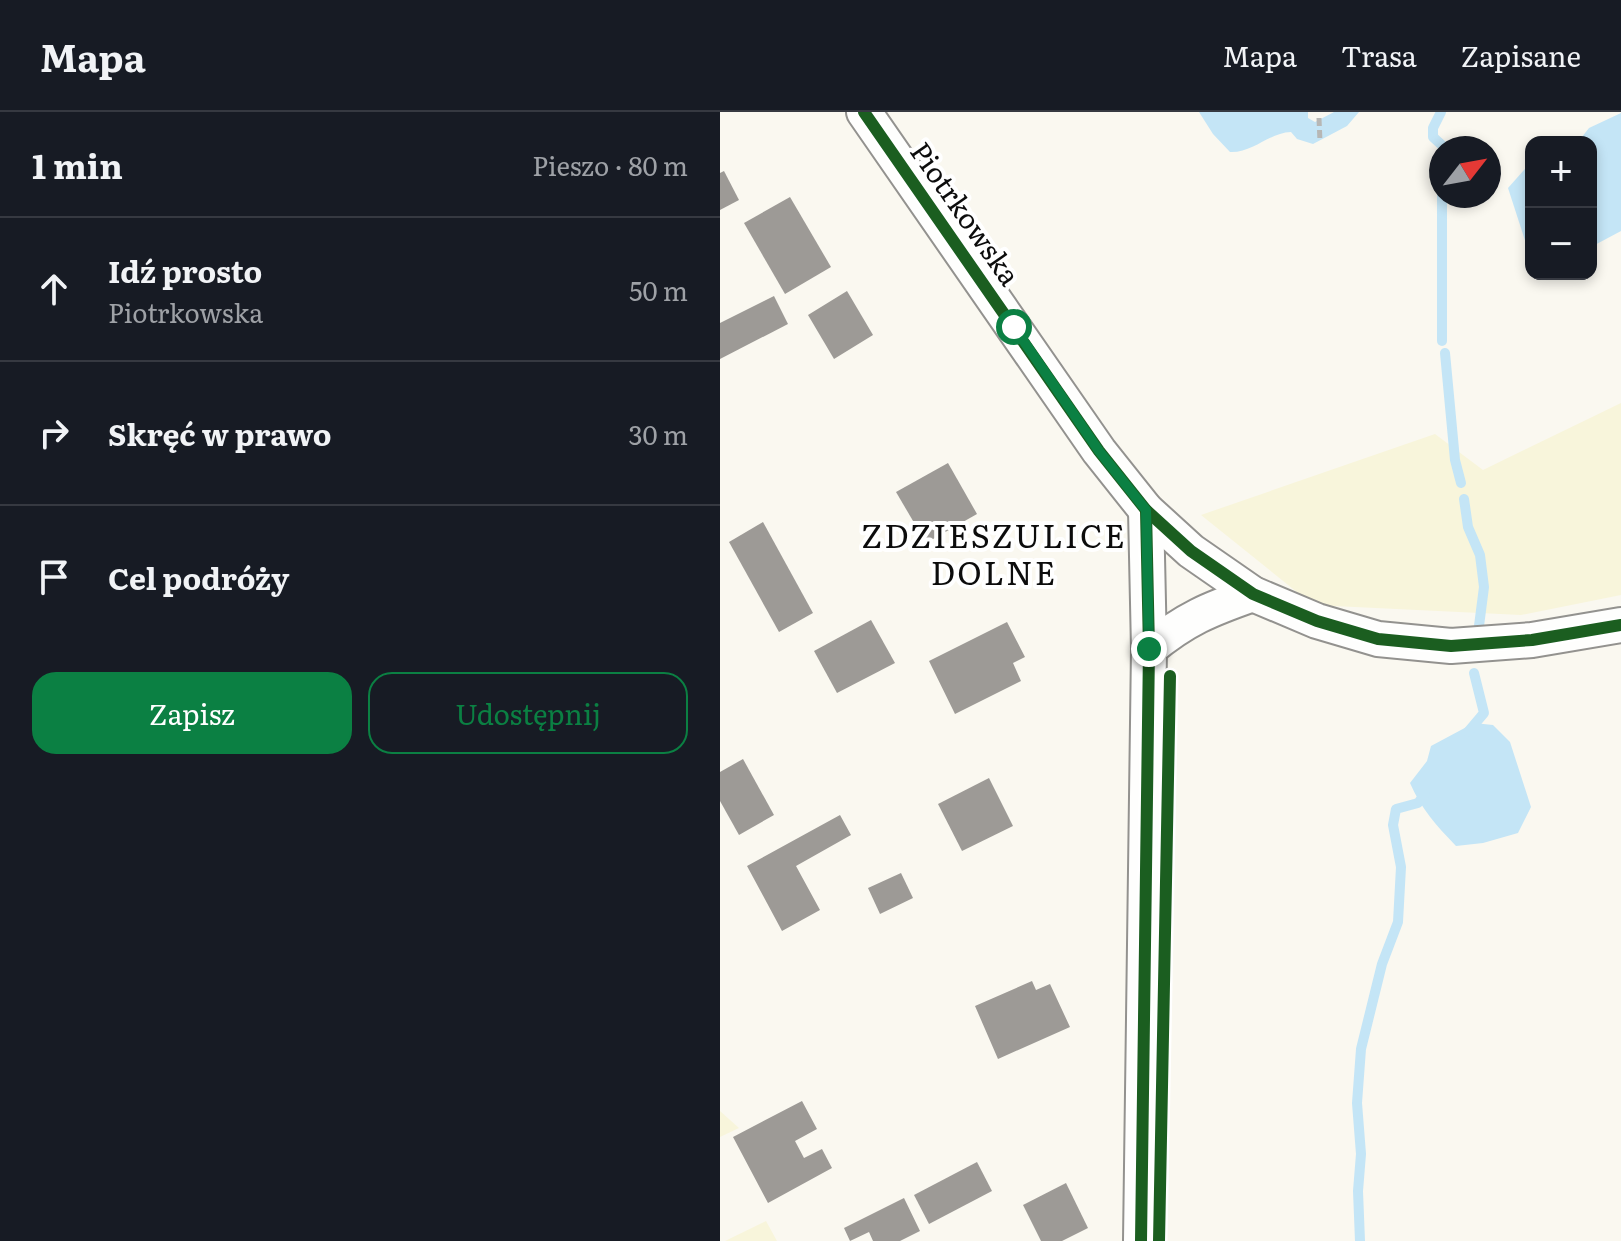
<!DOCTYPE html>
<html lang="pl">
<head>
<meta charset="utf-8">
<style>
  :root { --surface:#171b24; --page:#242831; --text:#f1f3f6; --muted:#9ea1a6; --line:#363941; --accent:#0b8043 }
  body { margin:0; font-family:Literata,serif; background:var(--page); color:var(--text) }
  .controls { position:absolute; right:24px; top:24px; display:grid; overflow:hidden; border-radius:16px; box-shadow:0 4px 12px #0003 }
  .controls button { width:72px; height:72px; display:grid; place-items:center; padding:0; border:0; border-bottom:2px solid var(--line); background:var(--surface); color:var(--text); font:40px sans-serif }
  .compass { position:absolute; left:709px; top:24px; width:72px; height:72px; border-radius:50%; background:var(--surface); box-shadow:0 4px 12px #0003; rotate:59deg }
  .stop { position:absolute; width:24px; height:24px; margin:-18px; border:6px solid #0b8043; border-radius:50%; background:#fff }
  .stop.end { background:#0b8043; border-color:#fff; box-shadow:0 2px 8px #0008 }
  .list { margin:0; padding:0; list-style:none }
  h2 { display:flex; justify-content:space-between; align-items:center; height:104px; margin:0; padding:0 32px; font-size:34px }
  h2 small { font-size:26px; font-weight:400; color:var(--muted) }
  .list li { display:grid; grid-template-columns:52px 1fr auto; gap:24px; align-items:center; box-sizing:border-box; height:144px; padding:0 32px; border-top:2px solid var(--line) }
  .list b { display:block; font-size:30px; white-space:nowrap }
  .list p { margin:0; font-size:26px; white-space:nowrap; color:var(--muted) }
  .list em { font-size:26px; font-style:normal; color:var(--muted) }
  .actions { display:flex; gap:16px; padding:24px 32px }
  .actions a { flex:1; padding:18px 0; border:2px solid var(--accent); border-radius:24px; text-align:center; font-size:28px; color:var(--accent) }
  .actions .main { background:var(--accent); color:#fff }
  .icon { flex:none; width:44px; height:44px; fill:none; stroke:currentColor; stroke-width:2; stroke-linecap:round; stroke-linejoin:round }
  .map { position:relative; flex:none; width:901px; height:1129px; overflow:hidden }
  header { display:flex; align-items:center; gap:48px; box-sizing:border-box; height:112px; padding:0 40px; background:var(--surface); border-bottom:2px solid var(--line) }
  header strong { font-size:38px }
  nav { display:flex; gap:44px; margin-inline-start:auto; font-size:28px }
  main { display:flex }
  aside { flex:1; background:var(--surface) }
  .map>svg:first-child { display:block }
  .farmland { fill:#f8f5db }
  .water { fill:#c4e5f6 }
  .lines { fill:none; stroke-linecap:round; stroke-linejoin:round }
  .stream { stroke:#c4e5f6; stroke-width:10 }
  .building { fill:#9d9a96 }
  .minor-casing { stroke:#93928f; stroke-width:38 }
  .path { stroke:#b7b7b5; stroke-width:5; stroke-dasharray:8 4; stroke-linecap:butt }
  .minor { stroke:#fefefd; stroke-width:34 }
  .cycleway-casing { stroke:#fff; stroke-width:17 }
  .cycleway { stroke:#1b5e20; stroke-width:12 }
  .route { stroke:#0b8043; stroke-width:10 }
  .labels { text-anchor:middle; stroke-width:8; stroke-linejoin:round; paint-order:stroke }
  .street-label { font-size:28px; fill:#0c0c0c; stroke:#fff }
  .quarter-label { font-size:32px; letter-spacing:2px; fill:#0c0c0c; stroke:#fff }
</style>
</head>
<body>
<header>
<strong>Mapa</strong>
<nav><a>Mapa</a><a>Trasa</a><a>Zapisane</a></nav>
</header>
<main>
<aside>
<h2>1 min<small>Pieszo · 80 m</small></h2>
<ul class="list">
<li><svg class="icon" aria-label="ahead" viewBox="0 0 24 24"><path d="M12 20V5M6 11l6-6 6 6"/></svg><div><b>Idź prosto</b><p>Piotrkowska</p></div><em>50 m</em></li>
<li><svg class="icon" aria-label="right" viewBox="0 0 24 24"><path d="M7 20v-9h11M14 6l5 5-5 5"/></svg><div><b>Skręć w prawo</b></div><em>30 m</em></li>
<li><svg class="icon" aria-label="arrive" viewBox="0 0 24 24"><path d="M6 21V4h12l-3 4 3 4H6"/></svg><div><b>Cel podróży</b></div></li>
</ul>
<div class="actions"><a class="main">Zapisz</a><a>Udostępnij</a></div>
</aside>
<div class="map">
<svg width="901" height="1129" viewBox="0 0 901 1129">
  <rect width="100%" height="100%" fill="#faf8f0"/>
  <g class="farmland">
    <polygon points="901,291 901,483 801,503 593,493 481,403 715,322 763,358"/>
    <polygon points="0,999 19,1016 0,1025"/>
    <polygon points="46,1109 57,1129 5,1129"/>
  </g>
  <g class="water">
    <path d="M 479,0 L 588,0 L 588,6 L 595,10 L 614,0 L 639,0 L 627,14 L 593,32 L 577,27 L 571,20 C 548,21 533,41 510,40 L 493,22 Z"/>
    <polygon points="901,1 901,119 871,135 871,30 858,30 869,16"/>
    <polygon points="811,50 811,147 788,76"/>
    <path d="M 754,611 L 773,613 L 790,630 L 811,695 L 798,721 L 763,731 L 736,734 C 717,714 701,697 690,671 L 707,649 L 711,634 Z"/>
  </g>
  <g class="lines">
    <g class="stream">
      <polyline points="721,0 713,16 713,25 725,36"/>
      <polyline points="722,84 722,229"/>
      <polyline points="725,241 735,348 741,371"/>
      <polyline points="744,387 748,415 760,443 764,475 759,514"/>
      <polyline points="748,620 764,601 754,561"/>
      <polyline points="640,1129 638,1079 641,1042 637,991 641,937 662,852 678,810 681,755 673,713 676,697 698,691 705,682"/>
    </g>
  </g>
  <g class="building">
    <polygon points="4,59 19,88 0,98 0,61"/>
    <polygon points="70,85 111,155 65,182 24,111"/>
    <polygon points="127,179 153,223 114,247 88,203"/>
    <polygon points="54,184 68,212 0,247 0,211"/>
    <polygon points="228,351 257,402 206,431 176,380"/>
    <polygon points="43,410 93,501 59,520 9,430"/>
    <polygon points="151,508 175,551 117,581 94,539"/>
    <polygon points="287,510 305,545 293,551 301,569 235,602 209,549"/>
    <polygon points="23,647 54,703 19,723 0,689 0,660"/>
    <polygon points="269,666 293,714 242,739 218,692"/>
    <polygon points="120,703 131,723 76,754 100,798 62,819 27,754"/>
    <polygon points="181,761 193,786 160,802 148,776"/>
    <polygon points="312,869 316,878 330,872 350,915 278,947 255,894"/>
    <polygon points="82,989 97,1017 75,1029 84,1046 102,1037 112,1056 48,1091 13,1025"/>
    <polygon points="257,1050 272,1079 209,1112 194,1083"/>
    <polygon points="346,1071 368,1116 342,1129 321,1129 303,1093"/>
    <polygon points="184,1086 200,1119 180,1129 153,1129 149,1120 130,1129 124,1116"/>
  </g>
  <g class="lines">
    <g class="minor-casing">
      <g id="minor">
        <polyline points="144,0 379,339 426,398 471,439 533,482 597,509 658,527 731,534 812,528 901,513"/>
        <path d="M 429,537 C 465,507 490,497 533,482"/>
        <polyline points="421,1129 429,537 426,398"/>
      </g>
    </g>
    <polyline class="path" points="599,6 600,30"/>
    <use href="#minor" class="minor"/>
    <g class="cycleway-casing">
      <g id="cycleway">
        <polyline points="144,0 379,339 426,398 471,439 533,482 597,509 658,527 731,534 812,528 901,513"/>
        <polyline points="421,1129 429,537 426,398"/>
        <polyline points="439,1129 450,564"/>
      </g>
    </g>
    <use href="#cycleway" class="cycleway"/>
  </g>
  <g class="lines">
    <polyline class="route" points="294,215 379,339 426,398 429,537"/>
  </g>
  <g class="labels">
    <g class="street-label">
      <text transform="translate(245 102) rotate(55)" y="10">Piotrkowska</text>
    </g>
    <g class="quarter-label">
      <text x="274" y="436">ZDZIESZULICE<tspan x="274" dy="37">DOLNE</tspan></text>
    </g>
  </g>
</svg>
<div class="controls">
<button>+</button>
<button>−</button>
</div>
<svg class="compass" viewBox="-18 -18 36 36"><path d="M0-13l5 13h-10z" fill="#e53935"/><path d="M0 13l5-13h-10z" fill="#9ea1a6"/></svg>
<div class="stop" style="left:294px;top:215px"></div>
<div class="stop end" style="left:429px;top:537px"></div>
</div>
</main>
</body>
</html>
